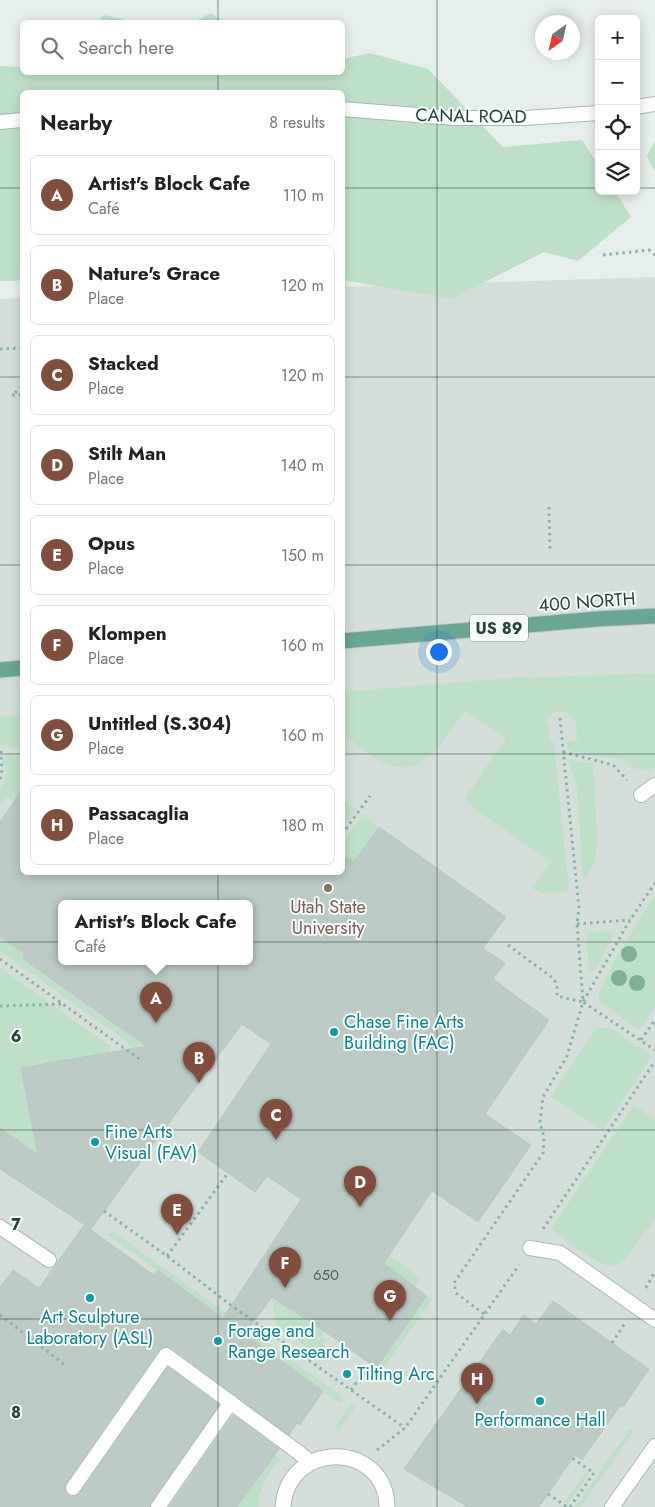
<!DOCTYPE html>
<html lang="en">
<head>
<meta charset="utf-8">
<style>
  :root { --surface:#fff; --page:#f2f2f2; --text:#222; --muted:#767676; --line:#e0e0e0; --accent:#804e3d }
  body { margin:0; font-family:Jost,sans-serif; background:var(--page); color:var(--text) }
  .controls { position:absolute; right:15px; top:15px; display:grid; overflow:hidden; border-radius:8px; box-shadow:0 2px 12px #0003 }
  .controls button { width:45px; height:45px; display:grid; place-items:center; padding:0; border:0; border-bottom:1px solid var(--line); background:var(--surface); color:var(--text); font:25px sans-serif }
  .compass { position:absolute; left:535px; top:15px; width:45px; height:45px; border-radius:50%; background:var(--surface); box-shadow:0 2px 12px #0003; rotate:214deg }
  .you { position:absolute; left:438px; top:651px; width:18px; height:18px; margin:-12px; border:4px solid #fff; border-radius:50%; background:#1a73e8; box-shadow:0 0 0 8px #1a73e833 }
  .badge { display:grid; place-items:center; width:32px; height:32px; border-radius:50%; background:var(--accent); color:#fff; font-size:16px; font-weight:700 }
  .pin { position:absolute; translate:-50% -41px; filter:drop-shadow(0 1px 2px #0008) }
  .pin::after { content:''; position:absolute; top:26px; width:18px; height:15px; background:inherit; clip-path:polygon(0 0,100% 0,50% 100%) }
  .popup { position:absolute; left:58px; top:900px; width:195px; height:65px; box-sizing:border-box; display:grid; place-content:center; border-radius:8px; background:var(--surface); filter:drop-shadow(0 1px 4px #0005); font-size:16px; white-space:nowrap; color:var(--muted) }
  .popup b { font-size:19px; color:var(--text) }
  .popup::after { content:''; position:absolute; left:50%; top:100%; margin-left:-10px; border:10px solid transparent; border-top-color:var(--surface) }
  .list { margin:0; padding:0; list-style:none }
  h2 { display:flex; justify-content:space-between; align-items:center; height:65px; margin:0; padding:0 20px; font-size:21px }
  h2 small { font-size:16px; font-weight:400; color:var(--muted) }
  .list li { display:grid; grid-template-columns:32px 1fr auto; gap:15px; align-items:center; box-sizing:border-box; height:80px; margin:0 10px 10px; padding:0 10px; border:1px solid var(--line); border-radius:8px }
  .list b { display:block; font-size:19px; white-space:nowrap }
  .list p { margin:0; font-size:16px; white-space:nowrap; color:var(--muted) }
  .list em { font-size:16px; font-style:normal; color:var(--muted) }
  .icon { flex:none; width:28px; height:28px; fill:none; stroke:currentColor; stroke-width:2; stroke-linecap:round; stroke-linejoin:round }
  .map { position:relative; flex:none; width:655px; height:1507px; overflow:hidden }
  .search { position:absolute; background:var(--surface); box-shadow:0 2px 12px #0003; left:20px; top:20px; width:325px; height:55px; display:flex; align-items:center; gap:12px; box-sizing:border-box; padding:0 18px; border-radius:8px; color:var(--muted); font-size:19px }
  .panel { position:absolute; background:var(--surface); box-shadow:0 2px 12px #0003; left:20px; top:90px; width:325px; height:785px; border-radius:8px }
  .map>svg:first-child { display:block }
  .built { fill:#d4dfda; fill-rule:evenodd }
  .green { fill:#bfe0c8 }
  .building { fill:#bbcac4; stroke:#b8c9c2; fill-rule:evenodd }
  .lines { fill:none; stroke-linecap:round; stroke-linejoin:round }
  .lane-casing { stroke:#a8b8b2; stroke-width:16 }
  .street-casing { stroke:#a8b8b2; stroke-width:17 }
  .primary-casing { stroke:#c2cac8; stroke-width:17 }
  .path { stroke:#86b3a5; stroke-width:3; stroke-dasharray:2.5 4; stroke-linecap:butt }
  .lane { stroke:#fff; stroke-width:14 }
  .street { stroke:#fff; stroke-width:15 }
  .primary { stroke:#6aa596; stroke-width:15 }
  .tree { fill:#80af93 }
  .grid { fill:none; stroke:#24423a; stroke-width:1; stroke-opacity:0.55 }
  .education-dot { fill:#8d6e63; stroke:#f7fbf9; stroke-width:2 }
  .culture-dot { fill:#0f9aa8; stroke:#f7fbf9; stroke-width:2 }
  .labels { text-anchor:middle; stroke-width:4; stroke-linejoin:round; paint-order:stroke }
  .number-label { font-size:15px; fill:#4a645c }
  .shield { fill:#f7fbf9; stroke:#637a73; stroke-width:1 }
  .shield-label { font-size:16px; font-weight:bold; fill:#24423a }
  .street-label { font-size:18px; fill:#24423a; stroke:#f7fbf9 }
  .education-label { font-size:18px; fill:#785e54; stroke:#f7fbf9 }
  .culture-label { font-size:18px; fill:#0d838f; stroke:#f7fbf9; text-anchor:start }
  .grid-label { font-size:16px; text-anchor:middle; font-weight:bold; fill:#24423a; stroke:#f7fbf9; stroke-width:4; stroke-linejoin:round; paint-order:stroke }
</style>
</head>
<body>
<div class="map">
<svg width="655" height="1507" viewBox="0 0 655 1507">
  <rect width="100%" height="100%" fill="#e6efeb"/>
  <path class="built" d="M 655,277 L 655,1507 L 0,1507 L 0,299 L 22,298 L 22,872 L 342,872 L 343,287 ZM 62,904 L 250,904 L 250,962 L 62,962 Z"/>
  <g class="green">
    <polygon points="211,13 223,22 193,22"/>
    <polygon points="104,15 135,22 97,22"/>
    <polygon points="370,53 428,69 503,147 582,140 599,166 599,191 615,191 631,217 578,261 544,252 451,299 343,280 342,92 22,92 22,279 16,281 0,281 0,66 22,67 22,72 342,72 343,59"/>
    <polygon points="655,141 655,172 647,156"/>
    <path d="M 655,673 L 655,766 L 651,770 C 638,770 632,770 623,759 L 591,756 L 568,750 L 567,742 L 577,741 L 576,722 L 566,712 L 553,712 L 544,721 L 548,721 L 550,742 L 554,742 L 569,890 C 557,894 542,895 532,888 L 551,862 L 473,808 L 465,798 L 506,738 L 465,711 C 445,736 425,781 385,763 C 374,759 360,747 350,740 L 343,750 L 343,692 L 521,677 L 533,678 Z"/>
    <polygon points="22,714 22,749 0,745 0,716"/>
    <path d="M 9,754 L 22,758 L 22,790 L 14,802 L 7,797 L 0,806 L 0,789 L 8,770 C 2,765 0,759 9,754 Z"/>
    <path d="M 568,759 L 593,764 C 594,780 595,795 596,811 C 597,836 601,861 583,881 L 577,789 Z"/>
    <polygon points="343,800 356,809 343,827"/>
    <polygon points="363,815 379,827 354,862 346,857 343,862 343,842"/>
    <polygon points="655,895 655,1007 639,1030 599,1001 598,995 618,954"/>
    <polygon points="610,931 613,936 595,970 591,971 589,968 586,933"/>
    <polygon points="0,936 25,954 23,960 141,1043 137,1048 133,1048 122,1038 0,951"/>
    <polygon points="0,968 110,1046 109,1053 21,1068 38,1155 0,1128"/>
    <polygon points="608,1027 652,1056 602,1131 551,1097 595,1029"/>
    <path d="M 634,1105 L 655,1120 L 655,1218 L 625,1260 C 619,1264 613,1267 606,1265 C 594,1263 562,1237 551,1229 Z"/>
    <polygon points="111,1230 343,1397 340,1403 108,1235"/>
    <polygon points="389,1255 421,1279 415,1286 384,1264"/>
    <polygon points="427,1296 432,1300 381,1372 376,1368"/>
    <polygon points="272,1297 324,1331 321,1337 327,1341 317,1354 276,1325"/>
    <polygon points="351,1403 356,1406 339,1431 334,1428"/>
    <polygon points="630,1429 633,1432 581,1507 575,1507"/>
    <path d="M 275,1455 L 281,1460 C 267,1472 259,1489 258,1507 L 237,1507 Z"/>
    <polygon points="586,1472 589,1475 568,1504 565,1501"/>
  </g>
  <g class="building">
    <path d="M 22,790 L 22,872 L 342,872 L 342,862 L 346,857 L 354,862 L 379,827 L 506,917 L 483,948 L 505,963 L 493,979 L 549,1020 L 485,1114 L 531,1145 L 478,1222 L 432,1191 L 384,1263 L 427,1296 L 376,1368 L 330,1335 L 272,1297 L 245,1334 L 323,1391 L 300,1425 L 297,1423 L 289,1435 L 171,1348 L 166,1346 L 159,1350 L 66,1483 L 64,1488 L 68,1495 L 72,1497 L 76,1496 L 80,1493 L 168,1367 L 219,1405 L 151,1502 L 149,1507 L 0,1507 L 0,1287 L 13,1270 L 39,1288 L 84,1225 L 154,1275 L 158,1270 L 223,1318 L 301,1199 L 267,1176 L 255,1192 L 198,1152 L 271,1044 L 242,1024 L 91,1229 L 0,1169 L 0,1128 L 38,1155 L 21,1068 L 146,1046 L 23,959 L 25,954 L 0,936 L 0,822 ZM 62,904 L 250,904 L 250,962 L 62,962 Z"/>
    <polygon points="553,1301 649,1369 624,1406 620,1406 582,1460 575,1455 539,1507 468,1507 404,1469 503,1329 510,1335 524,1315 536,1324"/>
    <polygon points="233,1415 279,1449 237,1507 169,1507"/>
  </g>
  <g class="lines">
    <g class="lane-casing">
      <g id="lane">
        <polyline points="636,107 655,104"/>
        <polyline points="342,109 454,118 524,118 599,113"/>
        <polyline points="0,122 22,120"/>
        <polyline points="641,795 655,785"/>
        <polyline points="0,1227 49,1260"/>
        <polyline points="530,1248 560,1253 655,1320"/>
        <polyline points="73,1488 166,1355 298,1452 310,1462"/>
        <polyline points="158,1507 231,1402"/>
        <polyline points="612,1507 655,1446"/>
      </g>
    </g>
    <g class="street-casing">
      <path id="street" d="M 283,1507 C 288,1439 386,1441 387,1507"/>
    </g>
    <g class="primary-casing">
      <g id="primary">
        <polyline points="342,641 597,619 655,616"/>
        <polyline points="0,670 22,668"/>
      </g>
    </g>
    <g class="path">
      <polyline points="603,255 649,250 655,255"/>
      <polyline points="0,349 22,348"/>
      <polyline points="22,387 12,395 22,395"/>
      <polyline points="549,507 550,551"/>
      <polyline points="560,718 579,909 577,924 583,1002 655,1050"/>
      <polyline points="563,752 613,765 627,780"/>
      <path d="M 0,779 C 4,770 0,759 1,749"/>
      <polyline points="342,834 370,796"/>
      <polyline points="312,875 314,872"/>
      <polyline points="577,924 630,920"/>
      <polyline points="508,945 554,979 557,986 557,996 583,1002"/>
      <polyline points="0,959 142,1061"/>
      <polyline points="0,1006 63,1004"/>
      <polyline points="641,1040 655,1020"/>
      <polyline points="104,1211 167,1256 232,1306 405,1428"/>
      <polyline points="543,1229 655,1061"/>
      <polyline points="167,1256 228,1173"/>
      <polyline points="646,1288 655,1271"/>
      <polyline points="484,1314 456,1293 454,1283 543,1153 544,1138 540,1122 543,1097 567,1056 583,1002 630,920 655,883"/>
      <polyline points="0,1315 65,1365"/>
      <polyline points="612,1343 625,1323"/>
      <polyline points="351,1390 370,1364"/>
      <polyline points="377,1450 405,1428 519,1265"/>
      <polyline points="548,1494 567,1507"/>
      <polyline points="570,1507 594,1473 572,1458"/>
    </g>
    <use href="#lane" class="lane"/>
    <use href="#street" class="street"/>
    <use href="#primary" class="primary"/>
  </g>
  <g class="tree">
    <circle cx="629" cy="954" r="8"/>
    <circle cx="619" cy="978" r="8"/>
    <circle cx="637" cy="983" r="8"/>
  </g>
  <path class="grid" d="M 218,0 L 218,22M 437,0 L 437,1507M 218,72 L 218,92M 0,188 L 22,188M 342,188 L 599,188M 636,188 L 655,188M 0,377 L 22,377M 342,377 L 655,377M 0,565 L 22,565M 342,565 L 655,565M 0,754 L 22,754M 342,754 L 655,754M 218,872 L 218,1507M 0,942 L 655,942M 0,1130 L 655,1130M 0,1319 L 655,1319"/>
  <circle class="education-dot" cx="328" cy="888" r="5"/>
  <g class="culture-dot">
    <circle cx="334" cy="1032" r="5"/>
    <circle cx="95" cy="1142" r="5"/>
    <circle cx="90" cy="1298" r="5"/>
    <circle cx="218" cy="1341" r="5"/>
    <circle cx="347" cy="1374" r="5"/>
    <circle cx="540" cy="1401" r="5"/>
  </g>
  <g class="labels">
    <g class="number-label">
      <text x="326" y="1280">650</text>
    </g>
    <rect class="shield" x="470" y="614.5" width="58" height="27" rx="4"/>
    <g class="shield-label">
      <text x="499" y="634">US 89</text>
    </g>
    <g class="street-label">
      <text transform="translate(471 116) rotate(1)" y="6">CANAL ROAD</text>
      <text transform="translate(587 602) rotate(-4)" y="6">400 NORTH</text>
    </g>
    <g class="education-label">
      <text x="328" y="913">Utah State<tspan x="328" dy="21">University</tspan></text>
    </g>
    <g class="culture-label">
      <text x="344" y="1028">Chase Fine Arts<tspan x="344" dy="21">Building (FAC)</tspan></text>
      <text x="105" y="1138">Fine Arts<tspan x="105" dy="21">Visual (FAV)</tspan></text>
      <text x="90" y="1323" text-anchor="middle">Art Sculpture<tspan x="90" dy="21">Laboratory (ASL)</tspan></text>
      <text x="228" y="1337">Forage and<tspan x="228" dy="21">Range Research</tspan></text>
      <text x="357" y="1380">Tilting Arc</text>
      <text x="540" y="1426" text-anchor="middle">Performance Hall</text>
    </g>
  </g>
  <g class="grid-label">
    <text x="16" y="1042">6</text>
    <text x="16" y="1230">7</text>
    <text x="16" y="1418">8</text>
  </g>
</svg>
<div class="controls">
<button>+</button>
<button>−</button>
<button><svg class="icon" aria-label="locate" viewBox="0 0 24 24"><circle cx="12" cy="12" r="6"/><path d="M12 2v4M12 18v4M2 12h4M18 12h4"/></svg></button>
<button><svg class="icon" aria-label="layers" viewBox="0 0 24 24"><path d="M12 4l9 5-9 5-9-5zM3 14l9 5 9-5"/></svg></button>
</div>
<svg class="compass" viewBox="-18 -18 36 36"><path d="M0-13l5 13h-10z" fill="#e53935"/><path d="M0 13l5-13h-10z" fill="#767676"/></svg>
<div class="you"></div>
<div class="pin badge" style="left:156px;top:1023px">A</div>
<div class="popup"><b>Artist's Block Cafe</b>Café</div>
<div class="pin badge" style="left:199px;top:1083px">B</div>
<div class="pin badge" style="left:276px;top:1140px">C</div>
<div class="pin badge" style="left:360px;top:1207px">D</div>
<div class="pin badge" style="left:177px;top:1235px">E</div>
<div class="pin badge" style="left:285px;top:1288px">F</div>
<div class="pin badge" style="left:390px;top:1321px">G</div>
<div class="pin badge" style="left:477px;top:1404px">H</div>
<div class="search"><svg class="icon" aria-label="search" viewBox="0 0 24 24"><circle cx="10" cy="10" r="6"/><path d="M15 15l6 6"/></svg>Search here</div>
<section class="panel">
<h2>Nearby<small>8 results</small></h2>
<ul class="list">
<li><span class="badge">A</span><div><b>Artist's Block Cafe</b><p>Café</p></div><em>110 m</em></li>
<li><span class="badge">B</span><div><b>Nature's Grace</b><p>Place</p></div><em>120 m</em></li>
<li><span class="badge">C</span><div><b>Stacked</b><p>Place</p></div><em>120 m</em></li>
<li><span class="badge">D</span><div><b>Stilt Man</b><p>Place</p></div><em>140 m</em></li>
<li><span class="badge">E</span><div><b>Opus</b><p>Place</p></div><em>150 m</em></li>
<li><span class="badge">F</span><div><b>Klompen</b><p>Place</p></div><em>160 m</em></li>
<li><span class="badge">G</span><div><b>Untitled (S.304)</b><p>Place</p></div><em>160 m</em></li>
<li><span class="badge">H</span><div><b>Passacaglia</b><p>Place</p></div><em>180 m</em></li>
</ul>
</section>
</div>
</body>
</html>
